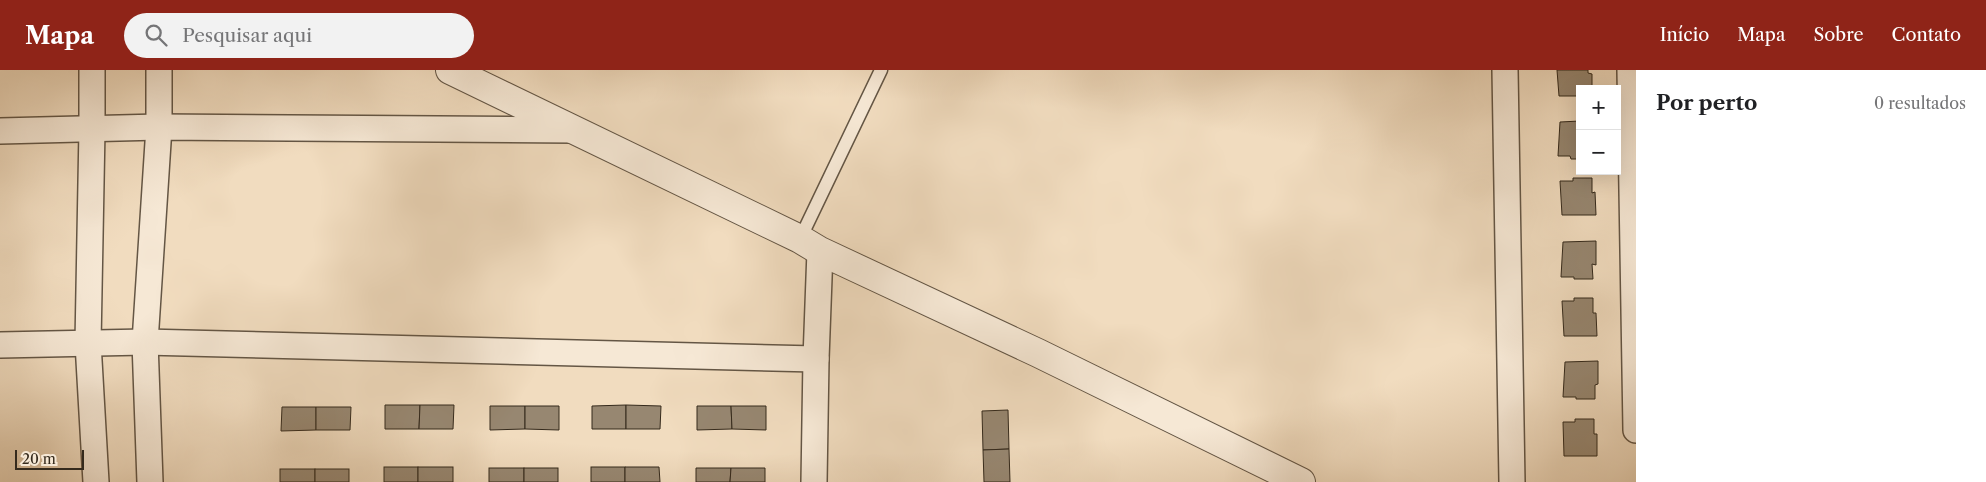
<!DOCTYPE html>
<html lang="pt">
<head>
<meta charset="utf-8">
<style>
  :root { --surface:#fff; --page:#f2f2f2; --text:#202124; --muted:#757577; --line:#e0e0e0; --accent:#8f2418 }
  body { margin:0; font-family:"Libre Caslon Text",serif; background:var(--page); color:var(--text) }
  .controls { position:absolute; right:15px; top:15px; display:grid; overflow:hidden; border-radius:0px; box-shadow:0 5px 20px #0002 }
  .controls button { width:45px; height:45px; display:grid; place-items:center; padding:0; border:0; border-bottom:1px solid var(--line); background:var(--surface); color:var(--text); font:25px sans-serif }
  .scale { position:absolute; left:15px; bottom:12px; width:69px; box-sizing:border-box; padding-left:5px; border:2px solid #352a1c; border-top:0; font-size:14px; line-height:18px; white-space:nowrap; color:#352a1c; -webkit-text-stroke:4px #f6e8d5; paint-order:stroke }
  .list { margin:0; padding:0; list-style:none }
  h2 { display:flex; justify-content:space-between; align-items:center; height:65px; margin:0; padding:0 20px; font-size:21px }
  h2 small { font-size:16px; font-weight:400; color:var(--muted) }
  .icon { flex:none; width:28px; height:28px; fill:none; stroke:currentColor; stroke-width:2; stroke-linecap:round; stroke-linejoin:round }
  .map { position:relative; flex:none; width:1636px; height:412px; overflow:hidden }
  header { display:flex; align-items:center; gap:30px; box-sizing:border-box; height:70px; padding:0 25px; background:var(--accent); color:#fff }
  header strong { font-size:24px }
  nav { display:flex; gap:28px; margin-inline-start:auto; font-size:18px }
  .search { width:350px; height:45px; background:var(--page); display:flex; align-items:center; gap:12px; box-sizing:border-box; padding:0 18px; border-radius:28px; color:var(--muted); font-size:19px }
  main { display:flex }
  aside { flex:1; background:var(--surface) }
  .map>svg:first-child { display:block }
  .building { fill:#978771; stroke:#352a1c }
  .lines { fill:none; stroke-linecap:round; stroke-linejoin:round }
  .service-casing { stroke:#645645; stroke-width:15 }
  .minor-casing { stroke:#645645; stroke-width:28 }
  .tertiary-casing { stroke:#645645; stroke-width:30 }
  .service { stroke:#f6e8d5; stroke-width:12 }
  .minor { stroke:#f6e8d5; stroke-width:25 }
  .tertiary { stroke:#f6e8d5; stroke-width:28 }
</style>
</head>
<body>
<header>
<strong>Mapa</strong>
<div class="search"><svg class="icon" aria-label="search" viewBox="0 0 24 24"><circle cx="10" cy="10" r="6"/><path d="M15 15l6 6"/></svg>Pesquisar aqui</div>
<nav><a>Início</a><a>Mapa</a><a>Sobre</a><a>Contato</a></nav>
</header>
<main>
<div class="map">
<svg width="1636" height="412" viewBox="0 0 1636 412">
  <rect width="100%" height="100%" fill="#f1dcbf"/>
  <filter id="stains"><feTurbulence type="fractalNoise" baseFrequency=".004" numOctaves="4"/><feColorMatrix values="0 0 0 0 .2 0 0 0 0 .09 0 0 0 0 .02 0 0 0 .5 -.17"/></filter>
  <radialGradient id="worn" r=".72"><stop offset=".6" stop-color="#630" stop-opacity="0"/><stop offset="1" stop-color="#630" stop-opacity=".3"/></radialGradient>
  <g class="building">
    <polygon points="1557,0 1588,0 1588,3 1592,4 1592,19 1580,19 1580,26 1559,26"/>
    <polygon points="1580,51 1580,89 1571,89 1570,86 1558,86 1560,52"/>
    <polygon points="1573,108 1592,108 1592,123 1595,122 1596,145 1562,145 1560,111 1573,111"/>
    <polygon points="1596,171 1596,195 1592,194 1593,209 1574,209 1574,207 1561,207 1563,172"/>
    <polygon points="1574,228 1593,228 1593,243 1596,243 1597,266 1564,266 1562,231 1574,231"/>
    <polygon points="1598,291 1598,314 1595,315 1595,329 1576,329 1576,327 1563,327 1565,292"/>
    <polygon points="385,335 420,335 419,359 385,359"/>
    <polygon points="420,335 454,335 453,359 419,359"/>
    <polygon points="626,335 626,359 592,359 592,336"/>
    <polygon points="626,335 661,336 660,359 626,359"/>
    <polygon points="490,336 525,336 525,359 490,360"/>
    <polygon points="525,336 559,336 559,360 525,359"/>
    <polygon points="697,336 731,336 732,359 697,360"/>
    <polygon points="731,336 766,336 766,360 732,359"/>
    <polygon points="282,337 316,337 316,360 281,361"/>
    <polygon points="316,337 351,337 350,360 316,360"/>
    <polygon points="1008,340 1009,379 983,380 982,341"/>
    <polygon points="1575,349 1594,349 1594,364 1597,364 1597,386 1564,386 1563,352 1575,352"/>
    <polygon points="1009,379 1010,412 984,412 983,380"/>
    <rect x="384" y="397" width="34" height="15"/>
    <rect x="418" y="397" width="35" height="15"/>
    <rect x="591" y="397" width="34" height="15"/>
    <polygon points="625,397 659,397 660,412 625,412"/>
    <rect x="489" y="398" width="35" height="14"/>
    <rect x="524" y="398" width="34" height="14"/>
    <polygon points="696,398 731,398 730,412 696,412"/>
    <polygon points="731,398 765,398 765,412 730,412"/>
    <rect x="280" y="399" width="35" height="13"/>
    <rect x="315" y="399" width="34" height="13"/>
  </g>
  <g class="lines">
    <g class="service-casing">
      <polyline id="service" points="800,169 881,0"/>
    </g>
    <g class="minor-casing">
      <g id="minor">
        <polyline points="92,0 92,59 88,273 96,412"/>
        <polyline points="1505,0 1512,412"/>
        <polyline points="1630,0 1636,360"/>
        <polyline points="0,61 159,57 574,60"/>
        <polyline points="0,275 145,272 816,289"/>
        <polyline points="150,412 145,272 159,57 159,0"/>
        <polyline points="814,412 816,289 820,181"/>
      </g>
    </g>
    <g class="tertiary-casing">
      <polyline id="tertiary" points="450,0 800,169 820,181 1038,283 1301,412"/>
    </g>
    <use href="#service" class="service"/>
    <use href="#minor" class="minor"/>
    <use href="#tertiary" class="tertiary"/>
  </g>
  <rect width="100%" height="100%" filter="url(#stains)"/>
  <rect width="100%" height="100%" fill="url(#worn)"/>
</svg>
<div class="controls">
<button>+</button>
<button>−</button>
</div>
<div class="scale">20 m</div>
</div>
<aside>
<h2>Por perto<small>0 resultados</small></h2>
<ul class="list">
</ul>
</aside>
</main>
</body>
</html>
